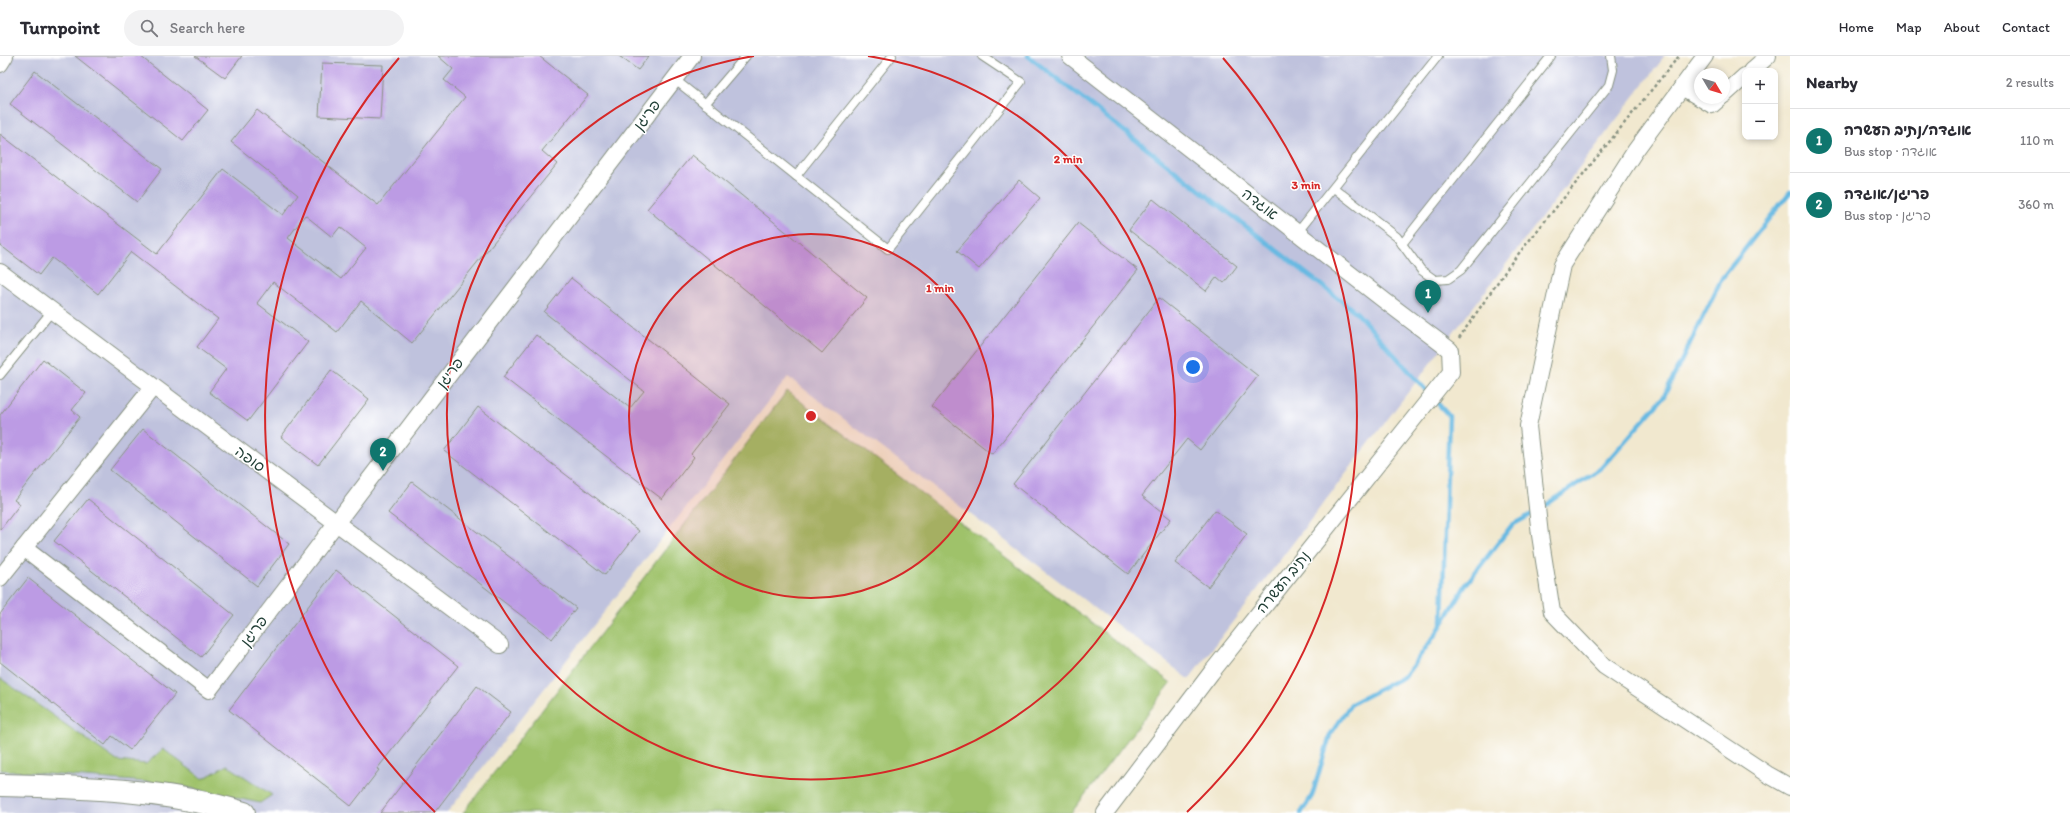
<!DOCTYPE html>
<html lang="en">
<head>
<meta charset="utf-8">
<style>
  :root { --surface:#fff; --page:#f2f2f3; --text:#2b2b33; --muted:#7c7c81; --line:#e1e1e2; --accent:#0f766e }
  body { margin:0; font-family:Itim,"Playpen Sans Hebrew",sans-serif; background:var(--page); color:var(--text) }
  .controls { position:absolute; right:12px; top:12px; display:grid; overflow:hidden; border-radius:8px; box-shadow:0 2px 6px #0003 }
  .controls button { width:36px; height:36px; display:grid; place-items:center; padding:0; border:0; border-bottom:1px solid var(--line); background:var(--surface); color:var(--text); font:20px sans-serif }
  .compass { position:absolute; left:1694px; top:12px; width:36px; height:36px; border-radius:50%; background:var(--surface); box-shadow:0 2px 6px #0003; rotate:128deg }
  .you { position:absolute; left:1193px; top:311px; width:14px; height:14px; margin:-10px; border:3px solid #fff; border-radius:50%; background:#1a73e8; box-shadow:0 0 0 6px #1a73e833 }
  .badge { display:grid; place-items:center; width:26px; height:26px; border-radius:50%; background:var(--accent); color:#fff; font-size:13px; font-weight:700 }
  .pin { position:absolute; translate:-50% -33px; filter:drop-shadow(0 1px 2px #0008) }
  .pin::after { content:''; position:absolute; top:21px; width:14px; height:12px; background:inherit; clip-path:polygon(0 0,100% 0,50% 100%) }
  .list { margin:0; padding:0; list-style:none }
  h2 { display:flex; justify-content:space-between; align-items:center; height:52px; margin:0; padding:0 16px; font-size:17px }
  h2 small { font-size:13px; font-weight:400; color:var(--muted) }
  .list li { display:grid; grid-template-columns:26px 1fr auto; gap:12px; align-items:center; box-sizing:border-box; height:64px; padding:0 16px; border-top:1px solid var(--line) }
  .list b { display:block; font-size:15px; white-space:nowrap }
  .list p { margin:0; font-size:13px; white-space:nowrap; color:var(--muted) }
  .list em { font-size:13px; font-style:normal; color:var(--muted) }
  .icon { flex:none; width:22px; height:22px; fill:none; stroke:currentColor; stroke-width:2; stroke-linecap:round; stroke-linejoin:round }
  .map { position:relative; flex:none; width:1790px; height:757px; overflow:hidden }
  header { display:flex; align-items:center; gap:24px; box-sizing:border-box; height:56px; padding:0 20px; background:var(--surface); border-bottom:1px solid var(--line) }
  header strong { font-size:19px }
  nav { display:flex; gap:22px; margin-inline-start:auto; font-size:14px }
  .search { width:280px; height:36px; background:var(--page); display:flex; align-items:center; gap:10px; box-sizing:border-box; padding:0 14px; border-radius:22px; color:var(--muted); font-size:15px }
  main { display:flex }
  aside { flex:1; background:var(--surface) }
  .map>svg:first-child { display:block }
  .industrial { fill:#bfc2dd }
  .green { fill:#9fc26b; stroke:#5f8050 }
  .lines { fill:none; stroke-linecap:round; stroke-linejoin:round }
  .stream { stroke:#67b9e2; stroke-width:4.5 }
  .building { fill:#bc9be4; fill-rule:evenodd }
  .lane-casing { stroke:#889282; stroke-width:10 }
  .street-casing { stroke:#889282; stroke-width:18 }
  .secondary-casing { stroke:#889282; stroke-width:24 }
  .path { stroke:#889282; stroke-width:2.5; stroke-dasharray:3 3; stroke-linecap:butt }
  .lane { stroke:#fff; stroke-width:8 }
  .street { stroke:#fff; stroke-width:16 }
  .secondary { stroke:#fff; stroke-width:22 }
  .ring { fill:none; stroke:#d62828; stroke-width:2 }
  .labels { text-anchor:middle; stroke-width:3; stroke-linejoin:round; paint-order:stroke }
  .street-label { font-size:15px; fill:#1f3d34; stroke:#fff }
  .centre { fill:#d62828; stroke:#fff; stroke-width:2 }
  .ring-label { font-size:12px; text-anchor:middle; font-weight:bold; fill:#d62828; stroke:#fff; stroke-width:3; stroke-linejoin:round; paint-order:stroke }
</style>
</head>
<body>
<header>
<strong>Turnpoint</strong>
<div class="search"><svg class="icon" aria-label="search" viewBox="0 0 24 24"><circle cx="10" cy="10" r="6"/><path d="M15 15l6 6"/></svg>Search here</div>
<nav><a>Home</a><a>Map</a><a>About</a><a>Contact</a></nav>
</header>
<main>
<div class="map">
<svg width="1790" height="757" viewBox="0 0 1790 757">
  <rect width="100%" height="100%" fill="#fff"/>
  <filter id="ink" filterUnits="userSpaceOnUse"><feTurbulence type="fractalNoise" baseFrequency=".025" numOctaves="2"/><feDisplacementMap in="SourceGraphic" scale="8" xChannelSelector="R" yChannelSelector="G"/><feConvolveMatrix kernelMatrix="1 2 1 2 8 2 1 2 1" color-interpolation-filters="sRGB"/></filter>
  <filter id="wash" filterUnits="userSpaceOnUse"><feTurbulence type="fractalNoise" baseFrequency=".012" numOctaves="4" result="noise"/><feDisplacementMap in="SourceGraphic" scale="16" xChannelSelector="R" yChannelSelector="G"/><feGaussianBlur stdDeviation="0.9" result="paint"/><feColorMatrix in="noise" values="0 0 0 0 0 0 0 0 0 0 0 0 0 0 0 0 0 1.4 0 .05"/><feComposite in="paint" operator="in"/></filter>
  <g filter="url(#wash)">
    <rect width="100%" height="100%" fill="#f1e8cf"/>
    <polygon class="industrial" points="0,0 1665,0 1189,623 788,321 447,757 0,757"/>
    <g class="green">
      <polygon points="787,335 1171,627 1071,757 463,757"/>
      <polygon points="0,622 117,705 146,708 163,693 203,723 227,709 272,739 260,747 171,728 0,714"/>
    </g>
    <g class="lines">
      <g class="stream">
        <polyline points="1028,0 1357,257 1449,360 1442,566"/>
        <polyline points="1540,453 1601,412 1663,342 1722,222 1790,136"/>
        <polyline points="1301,757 1312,740 1330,679 1351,648 1405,620 1436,578 1467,527 1512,469 1534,457"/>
      </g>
    </g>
    <g id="blocks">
      <g class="building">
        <polygon points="75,0 140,0 208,54 183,85"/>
        <polygon points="195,0 242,0 225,22"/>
        <path d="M 438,0 L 539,0 L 588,39 L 542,95 L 557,108 L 412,287 L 361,245 L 337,276 L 273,226 L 257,247 L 308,286 L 248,365 L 209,336 L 226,313 L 197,291 L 218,263 L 131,196 L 98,238 L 52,202 L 39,219 L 0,189 L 0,78 L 157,198 L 223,113 L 283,159 L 298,139 L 231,86 L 257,54 L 378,149 L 465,41 L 444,24 L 453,13 ZM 305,159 L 332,181 L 340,171 L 366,192 L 341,223 L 288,182 Z"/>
        <polygon points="619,0 649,0 638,14"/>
        <polygon points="322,7 383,9 380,63 319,60"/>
        <polygon points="35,15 162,113 137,146 10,48"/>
        <polygon points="692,99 867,242 822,297 647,153"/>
        <polygon points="1019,124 1040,142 979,213 957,195"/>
        <polygon points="1153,143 1237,210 1224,227 1217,221 1206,235 1129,174"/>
        <polygon points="1078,167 1138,214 992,398 932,351"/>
        <polygon points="571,222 730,348 691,398 694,401 662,443 503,321 536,279 630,352 644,335 544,256"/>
        <polygon points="1159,242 1258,320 1200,394 1187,383 1142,440 1171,463 1128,518 1013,428"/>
        <polygon points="43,303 86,337 72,354 80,361 14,444 20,448 0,474 0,359"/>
        <polygon points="331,314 369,343 318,409 281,381"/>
        <polygon points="478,351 639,475 605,519 444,395"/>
        <polygon points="143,373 289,488 257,530 110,414"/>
        <polygon points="412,426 576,552 552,583 388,457"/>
        <polygon points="88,443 234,559 201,601 54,485"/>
        <polygon points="1215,454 1247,478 1208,531 1175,507"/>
        <polygon points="336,514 458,610 377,713 379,714 351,750 229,654"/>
        <polygon points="28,522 175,638 130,694 112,680 105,689 0,606 0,558"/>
        <polygon points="477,630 511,656 434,757 380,757"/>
      </g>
    </g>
  </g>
  <g filter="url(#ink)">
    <use href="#blocks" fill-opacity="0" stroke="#889282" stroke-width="1"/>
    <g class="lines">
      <g class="lane-casing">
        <g id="lane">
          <polyline points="674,23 888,193 1021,26 982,0"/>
          <polyline points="705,48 746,0"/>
          <polyline points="796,120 892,0"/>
          <polyline points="1334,132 1397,181 1421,214 1435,224 1448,223 1461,214 1609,29 1613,14 1611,0"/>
          <polyline points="1297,177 1438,0"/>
          <polyline points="1402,188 1551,0"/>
          <polyline points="0,319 52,255"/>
        </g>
      </g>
      <g class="street-casing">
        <g id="street">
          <polyline points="1070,0 1385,245 1450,294 1451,316 1211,617 1105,757"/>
          <polyline points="1705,0 1635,95 1562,209 1528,370 1540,479 1552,556 1604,610 1767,718 1790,731"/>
          <polyline points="0,8 5,0"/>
          <polyline points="1751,15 1768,0"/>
          <polyline points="1682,31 1712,49 1720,42"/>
          <polyline points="1724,39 1745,20"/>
          <polyline points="0,216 500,589"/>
          <polyline points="24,492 209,634 692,0"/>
          <polyline points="0,522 153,331"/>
        </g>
      </g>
      <g class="secondary-casing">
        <path id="secondary" d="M 0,729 C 82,731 165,733 244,757"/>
      </g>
      <polyline class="path" points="1459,282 1511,207 1679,0"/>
      <use href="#lane" class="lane"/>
      <use href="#street" class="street"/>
      <use href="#secondary" class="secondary"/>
    </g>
  </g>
  <circle cx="811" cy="360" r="182" fill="#d62828" fill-opacity=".12"/>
  <g class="ring">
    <circle cx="811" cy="360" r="182"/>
    <path d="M868 0A364 364 0 1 1 754 0"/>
    <path d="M435 756A546 546 0 0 1 399 2M1223 2A546 546 0 0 1 1187 756"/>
  </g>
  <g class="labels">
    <g class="street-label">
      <text transform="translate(647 59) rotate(-53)" y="5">פריגן</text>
      <text transform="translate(1260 148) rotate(38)" y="5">אוגדה</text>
      <text transform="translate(450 317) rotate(-53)" y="5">פריגן</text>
      <text transform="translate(250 403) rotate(36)" y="5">סופה</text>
      <text transform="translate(1283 526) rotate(-51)" y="5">נתיב העשרה</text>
      <text transform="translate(254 575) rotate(-53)" y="5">פריגן</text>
    </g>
  </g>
  <circle cx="811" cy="360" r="6" class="centre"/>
  <g class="ring-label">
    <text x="1068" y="107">2 min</text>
    <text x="1306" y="133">3 min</text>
    <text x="940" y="236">1 min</text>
  </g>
</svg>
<div class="controls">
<button>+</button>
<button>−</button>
</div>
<svg class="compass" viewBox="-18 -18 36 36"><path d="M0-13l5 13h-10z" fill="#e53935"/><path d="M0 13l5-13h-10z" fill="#7c7c81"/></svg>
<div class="you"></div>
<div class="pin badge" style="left:1428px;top:257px">1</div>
<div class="pin badge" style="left:383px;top:415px">2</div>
</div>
<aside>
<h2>Nearby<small>2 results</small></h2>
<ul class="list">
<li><span class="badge">1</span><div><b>אוגדה/נתיב העשרה</b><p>Bus stop · אוגדה</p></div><em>110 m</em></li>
<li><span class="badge">2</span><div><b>פריגן/אוגדה</b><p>Bus stop · פריגן</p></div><em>360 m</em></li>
</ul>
</aside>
</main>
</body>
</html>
